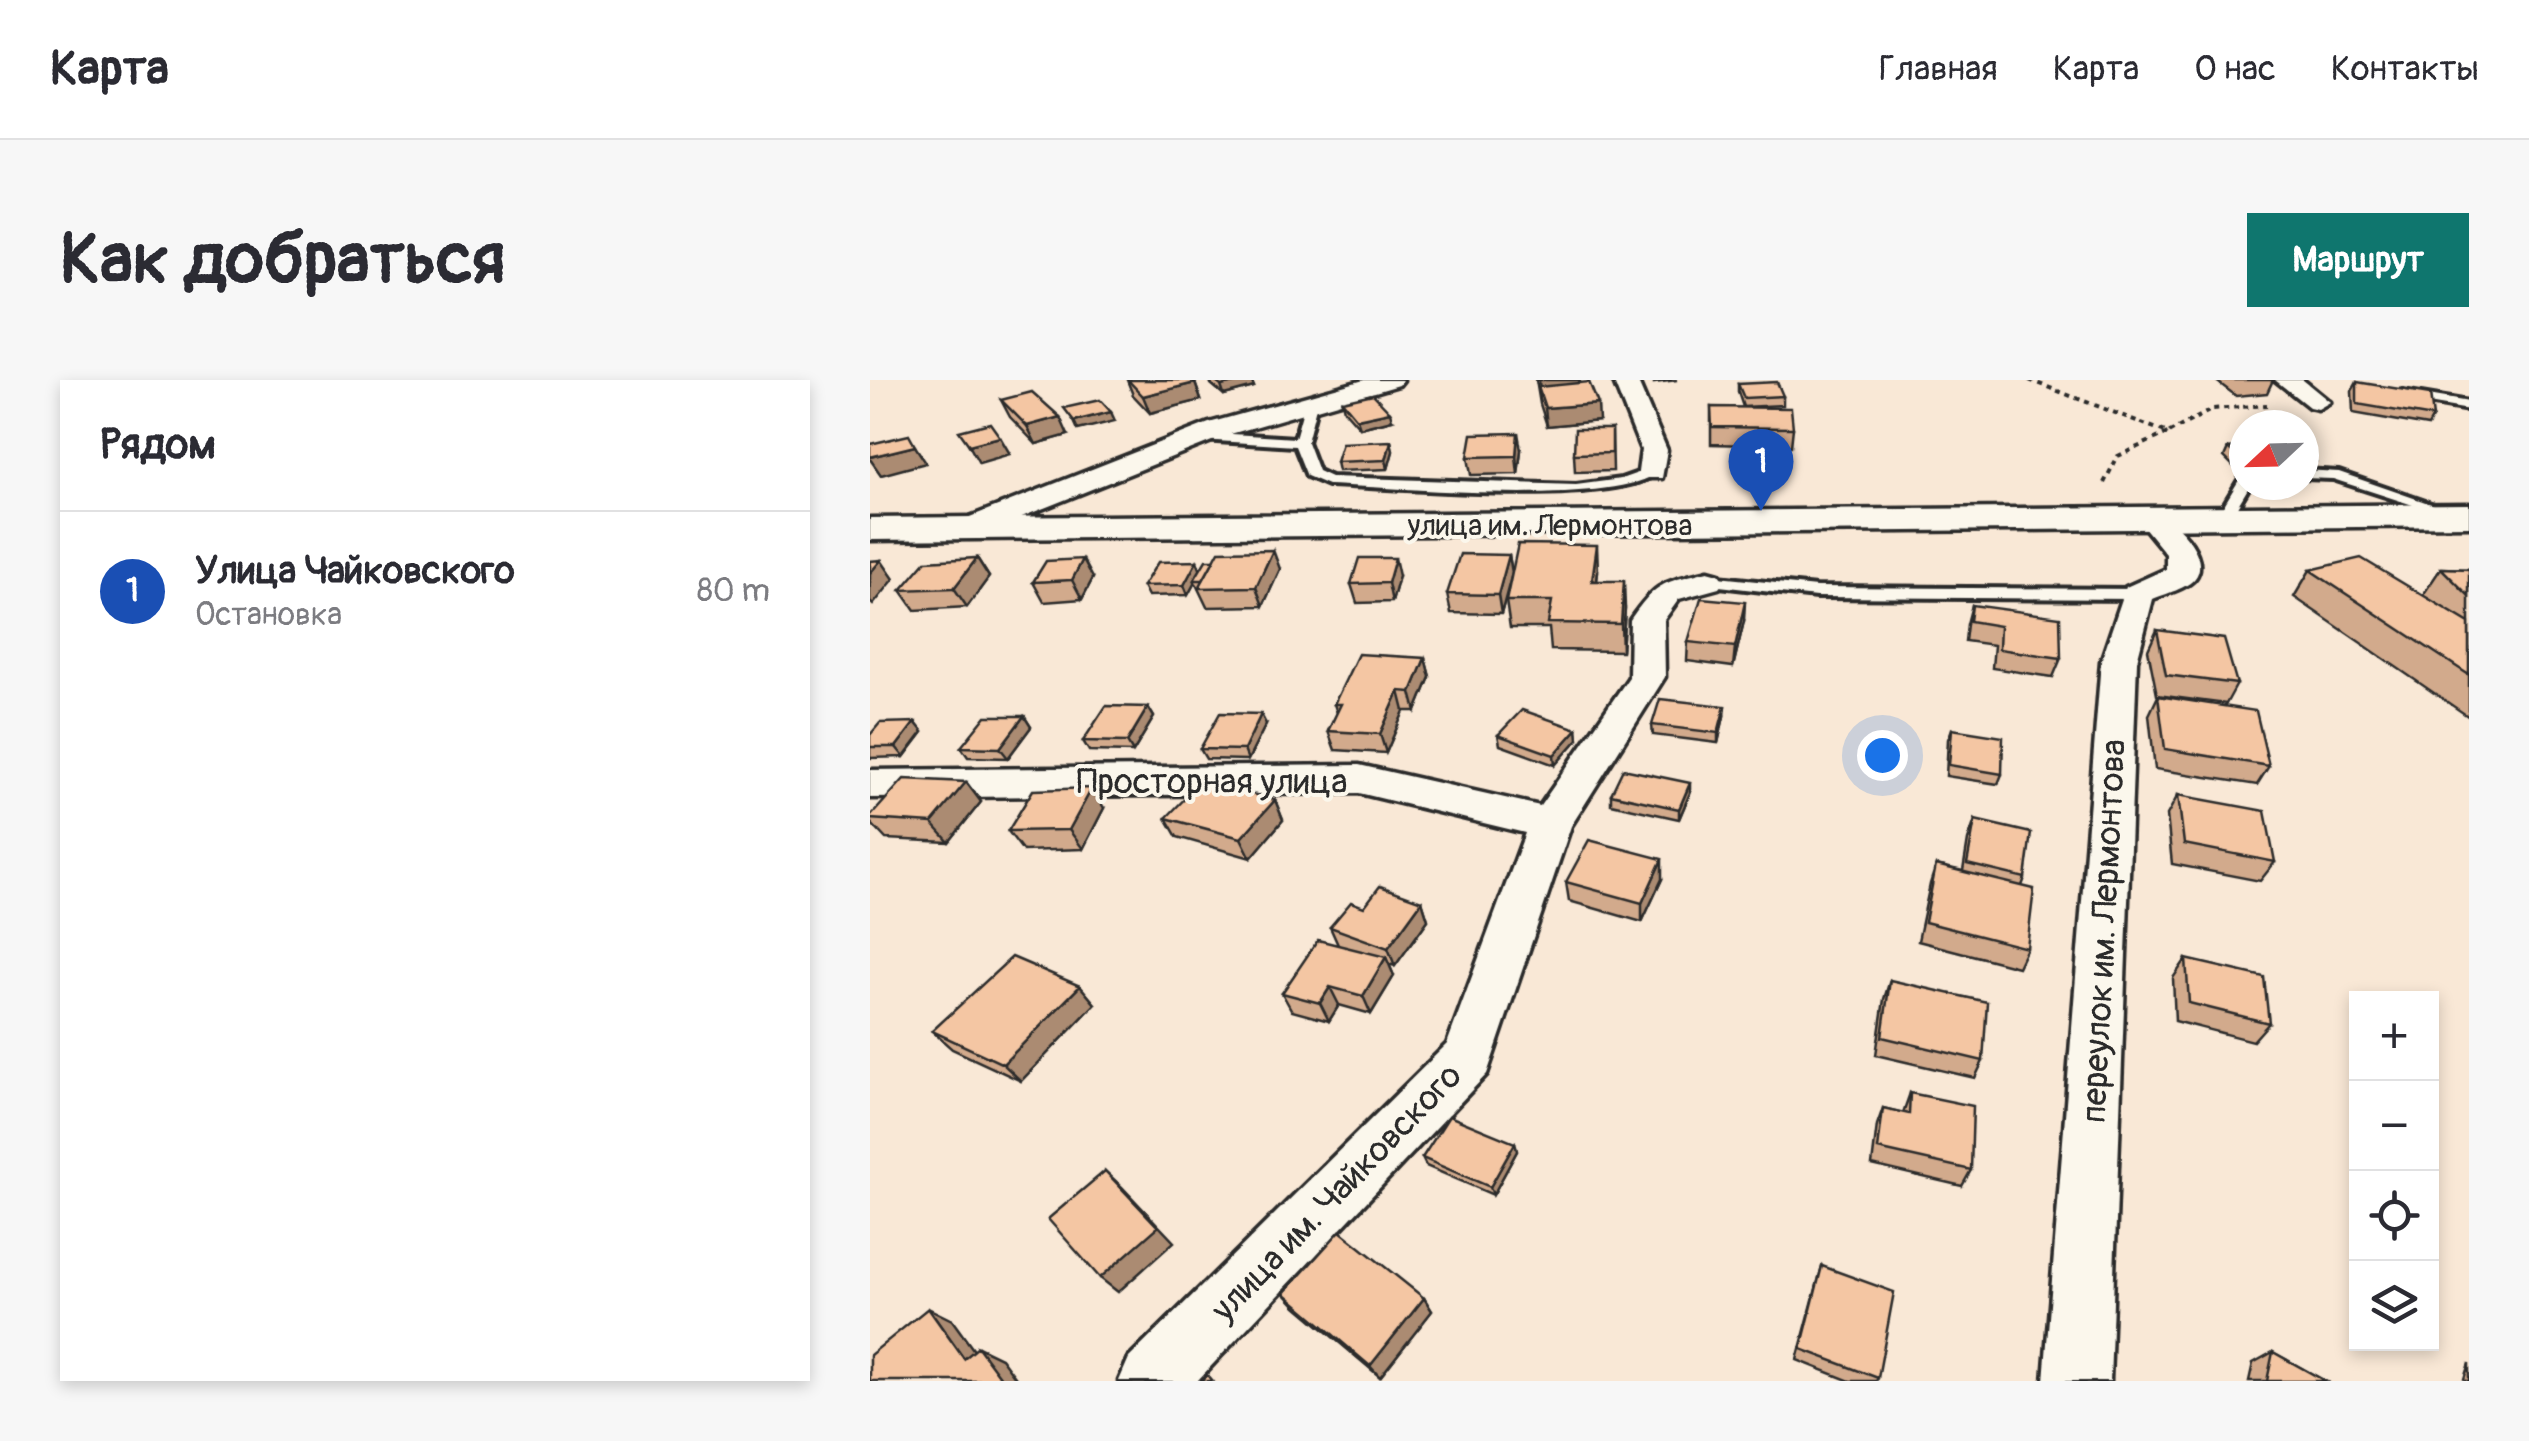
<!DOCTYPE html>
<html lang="ru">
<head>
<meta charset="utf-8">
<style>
  :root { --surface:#fff; --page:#f7f7f7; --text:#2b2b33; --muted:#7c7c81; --line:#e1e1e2; --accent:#0f766e }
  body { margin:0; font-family:Pangolin,sans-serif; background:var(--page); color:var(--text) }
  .controls { position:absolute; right:30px; bottom:30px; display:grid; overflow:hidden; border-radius:0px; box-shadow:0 5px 15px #0003 }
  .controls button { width:90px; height:90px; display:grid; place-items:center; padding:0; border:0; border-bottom:2px solid var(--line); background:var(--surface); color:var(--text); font:50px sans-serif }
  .compass { position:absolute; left:1359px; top:30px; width:90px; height:90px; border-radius:50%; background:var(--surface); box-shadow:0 5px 15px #0003; rotate:248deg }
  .you { position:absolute; left:1012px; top:375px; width:35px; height:35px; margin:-25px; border:8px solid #fff; border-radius:50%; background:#1a73e8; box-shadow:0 0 0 15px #1a73e833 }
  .badge { display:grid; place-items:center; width:65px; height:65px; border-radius:50%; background:var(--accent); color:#fff; font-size:32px; font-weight:700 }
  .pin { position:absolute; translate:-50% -82px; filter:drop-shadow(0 2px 5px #0008) }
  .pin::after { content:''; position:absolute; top:52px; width:35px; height:30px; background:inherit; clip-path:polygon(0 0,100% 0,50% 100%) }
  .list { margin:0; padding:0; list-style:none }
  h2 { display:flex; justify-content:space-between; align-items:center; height:130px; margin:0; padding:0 40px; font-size:42px }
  h2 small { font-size:32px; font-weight:400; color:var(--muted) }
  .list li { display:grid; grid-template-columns:65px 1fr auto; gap:30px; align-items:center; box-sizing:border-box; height:160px; padding:0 40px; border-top:2px solid var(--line) }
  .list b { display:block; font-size:38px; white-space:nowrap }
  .list p { margin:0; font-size:32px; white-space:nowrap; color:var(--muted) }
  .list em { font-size:32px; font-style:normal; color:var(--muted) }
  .icon { flex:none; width:55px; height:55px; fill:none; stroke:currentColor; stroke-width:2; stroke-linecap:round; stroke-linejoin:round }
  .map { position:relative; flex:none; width:1599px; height:1001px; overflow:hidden; border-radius:0px }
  header { display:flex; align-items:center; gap:60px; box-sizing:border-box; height:140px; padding:0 50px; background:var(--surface); border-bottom:2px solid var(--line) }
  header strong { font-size:48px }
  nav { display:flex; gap:55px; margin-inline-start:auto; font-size:35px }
  .intro { display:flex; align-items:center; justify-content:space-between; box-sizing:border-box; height:240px; padding:0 60px }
  h1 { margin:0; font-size:70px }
  .button { padding:25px 45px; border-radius:0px; background:var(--accent); color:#fff; font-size:35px; font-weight:700 }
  main { display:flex; gap:60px; padding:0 60px }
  aside { flex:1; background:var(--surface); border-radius:0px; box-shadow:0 5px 15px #0003 }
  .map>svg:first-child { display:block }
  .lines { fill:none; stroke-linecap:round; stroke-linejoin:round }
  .lane-casing { stroke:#2b2b2b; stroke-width:8 }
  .street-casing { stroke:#2b2b2b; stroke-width:7 }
  .highway-casing { stroke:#2b2b2b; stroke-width:7 }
  .path { stroke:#2b2b2b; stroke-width:4; stroke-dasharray:5 5; stroke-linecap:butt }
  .lane { fill:#fbf7ec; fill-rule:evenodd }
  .street { fill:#fbf7ec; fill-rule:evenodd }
  .highway { fill:#fbf7ec; fill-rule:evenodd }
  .wall { fill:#d2aa8c; stroke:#2b2b2b; stroke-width:2.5 }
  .shaded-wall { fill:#ab8b72; stroke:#2b2b2b; stroke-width:2.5 }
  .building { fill:#f4c6a3; stroke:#2b2b2b; stroke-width:2.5 }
  .labels { text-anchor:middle; stroke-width:8; stroke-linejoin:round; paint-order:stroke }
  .far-street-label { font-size:30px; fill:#2b2b2b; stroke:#fbf7ec }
  .street-label { font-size:35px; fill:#2b2b2b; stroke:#fbf7ec }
</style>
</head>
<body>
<header>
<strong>Карта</strong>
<nav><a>Главная</a><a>Карта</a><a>О нас</a><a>Контакты</a></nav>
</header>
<div class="intro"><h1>Как добраться</h1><a class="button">Маршрут</a></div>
<main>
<aside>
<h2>Рядом<small></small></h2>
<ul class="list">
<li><span class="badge" style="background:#1a4fb4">1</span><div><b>Улица Чайковского</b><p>Остановка</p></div><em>80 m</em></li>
</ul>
</aside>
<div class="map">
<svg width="1599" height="1001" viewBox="0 0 1599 1001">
  <rect width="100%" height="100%" fill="#f9e8d6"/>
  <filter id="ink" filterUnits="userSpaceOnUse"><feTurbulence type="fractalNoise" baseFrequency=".01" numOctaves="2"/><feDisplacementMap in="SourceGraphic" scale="20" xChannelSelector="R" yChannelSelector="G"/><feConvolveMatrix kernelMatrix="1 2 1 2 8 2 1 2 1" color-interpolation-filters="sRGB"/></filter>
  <g filter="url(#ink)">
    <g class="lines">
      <g class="lane-casing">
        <g id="lane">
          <polygon points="1533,11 1599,22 1599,30 1529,18 1529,12"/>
          <path d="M 441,19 L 447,23 L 437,62 L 448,91 L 461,97 L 706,105 L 751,99 L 782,88 L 789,92 C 741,128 526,107 458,105 L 437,96 L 425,66 L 331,60 L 324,56 L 331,52 L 425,58 L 435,23 Z"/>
          <polygon points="1434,90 1469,92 1590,134 1583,138 1463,99 1434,98"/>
          <polygon points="1374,99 1374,105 1380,105 1359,140 1347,143 1345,140 1369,100"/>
          <polygon points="838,196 946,207 1268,209 1276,214 1268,219 946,217 832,204 832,198"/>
        </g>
      </g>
      <g class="street-casing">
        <g id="street">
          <polygon points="494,0 533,0 529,5 357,55 109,154 87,154 83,148 87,142 339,43"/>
          <polygon points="743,0 767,0 797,70 792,98 772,98 768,92 771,70"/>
          <polygon points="1405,0 1433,0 1460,22 1448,29 1439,27"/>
          <path d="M 1284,132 C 1303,137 1342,176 1325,198 C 1318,208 1295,214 1283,219 L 1267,281 L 1240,1001 L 1174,1001 L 1231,281 L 1256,207 L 1296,189 L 1296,174 L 1269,141 L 1273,135 Z"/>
          <path d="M 838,191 L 849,194 L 854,201 L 849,208 L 809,219 L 794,240 L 795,297 L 701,446 L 617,694 L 327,1001 L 249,1001 L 259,978 L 577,664 L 655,453 L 489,413 L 0,418 L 0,390 L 489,385 L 670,426 L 759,297 L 760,240 C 787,201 793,203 838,191 Z"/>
        </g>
      </g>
      <g class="highway-casing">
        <polygon id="highway" points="1599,124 1599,146 0,160 0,138"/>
      </g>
      <g class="path">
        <polyline points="1159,0 1298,53 1343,29 1397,25"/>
        <polyline points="1234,103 1248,76 1298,53"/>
      </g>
      <use href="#lane" class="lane"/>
      <use href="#street" class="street"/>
      <use href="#highway" class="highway"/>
    </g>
    <g class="wall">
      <polygon points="257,0 322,0 325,3 331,20 280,33 263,15"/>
      <polygon points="340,0 381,0 384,7 354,15 341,4"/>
      <polygon points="666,0 709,0 729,41 677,46 670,24"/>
      <polygon points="1345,0 1403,0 1397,13 1366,16"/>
      <polygon points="1487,2 1563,37 1558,46 1483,33 1482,11"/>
      <polygon points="868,4 913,16 913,25 873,27 868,12"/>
      <polygon points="131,20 198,55 166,64 140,37"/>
      <polygon points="472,21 522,40 490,48 474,30"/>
      <polygon points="841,27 923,48 921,66 841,64"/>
      <polygon points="742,49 743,91 705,92 704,74"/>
      <polygon points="521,61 523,71 518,89 468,91 466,82"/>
      <polygon points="1374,67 1374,92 1369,92 1354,77 1358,68"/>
      <polygon points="651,70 648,94 601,95 598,77"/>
      <polygon points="1434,71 1445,81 1440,90 1434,90"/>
      <polygon points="639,175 642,193 631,234 581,233 577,214"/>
      <polygon points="107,178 119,197 97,227 45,230 31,210"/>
      <polygon points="1571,188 1599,189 1599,337 1424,217 1440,190 1553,215"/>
      <polygon points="331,189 410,189 393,226 337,227 325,202 318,215 278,216 273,206"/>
      <polygon points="728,191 727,201 755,228 752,271 681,270 679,248 640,248 636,221"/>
      <polygon points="529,196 522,222 487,223 481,204"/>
      <polygon points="223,198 212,219 174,222 163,202"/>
      <polygon points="1102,225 1191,278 1183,297 1122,288 1124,265 1095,261 1097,244"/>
      <polygon points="874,241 863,287 817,281 818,262"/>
      <polygon points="1287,250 1367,304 1356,324 1287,315 1278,270"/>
      <polygon points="555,278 560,297 546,331 534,331 516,373 465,370 458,351 467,333 464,324"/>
      <polygon points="1288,316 1399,386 1387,405 1285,389 1279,335"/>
      <polygon points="278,327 284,337 263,372 219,371 213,361"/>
      <polygon points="154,336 161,347 138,378 98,377 91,367"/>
      <polygon points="854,336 848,363 783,355 782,345"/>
      <polygon points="45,342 53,352 34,377 0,378 0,355"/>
      <polygon points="396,344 378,380 336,379 330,369"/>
      <polygon points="707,349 708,359 685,385 630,365 628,355"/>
      <polygon points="1082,349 1132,394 1128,404 1076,396 1078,359"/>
      <polygon points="96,402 111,422 79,462 16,459 0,442 0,437"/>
      <polygon points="820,413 809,439 741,424 741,414"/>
      <polygon points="1308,415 1405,482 1390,501 1302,484 1297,435"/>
      <polygon points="405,420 413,440 381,478 307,457 296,438"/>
      <polygon points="234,428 213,469 153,471 138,451"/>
      <polygon points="1105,440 1155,498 1152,506 1157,568 1148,587 1048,561 1060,504 1066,485 1093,491 1098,460"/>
      <polygon points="792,499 772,542 699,521 696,502"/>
      <polygon points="552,521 558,540 525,586 519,584 524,596 501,634 469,625 459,641 422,631 412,613 468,565 460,547 494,527"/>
      <polygon points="1316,579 1399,643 1383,661 1305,641 1303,598"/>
      <polygon points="1020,600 1113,681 1105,698 1006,675 1014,619"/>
      <polygon points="210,606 225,624 151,701 82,669 62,651"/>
      <polygon points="1040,713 1101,790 1092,806 1002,785 1007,745 1013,728 1033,733"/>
      <polygon points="645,763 647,771 623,815 556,786 552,778"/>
      <polygon points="952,886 1008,998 1006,1001 980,1001 927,980"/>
      <polygon points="414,913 554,918 562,931 510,997 426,926"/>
      <polygon points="1403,972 1455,1001 1379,1001 1383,983"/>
      <polygon points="1599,983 1599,1001 1596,1001 1594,999"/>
    </g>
    <g class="shaded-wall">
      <polygon points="376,0 381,0 384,7 354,15 351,6"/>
      <polygon points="669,0 709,0 710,11 670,14"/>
      <polygon points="784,0 807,0 784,3"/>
      <polygon points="325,3 331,20 280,33 273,16"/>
      <polygon points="728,24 729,41 677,46 675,28"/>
      <polygon points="241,32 245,41 208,50 204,41"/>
      <polygon points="520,32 522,40 490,48 487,39"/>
      <polygon points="190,37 198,55 166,64 157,46"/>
      <polygon points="648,53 651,70 648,94 646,76"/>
      <polygon points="130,57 140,74 109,83 99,65"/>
      <polygon points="521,61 523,71 518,89 516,80"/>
      <polygon points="45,66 56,83 11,95 0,79 0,77"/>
      <polygon points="727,165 728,191 724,228 722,201"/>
      <polygon points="403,170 410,189 393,226 386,207"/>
      <polygon points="639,175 642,193 631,234 628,215"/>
      <polygon points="107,178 119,197 97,227 84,208"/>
      <polygon points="525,178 529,196 522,222 518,203"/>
      <polygon points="213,179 223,198 212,219 202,200"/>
      <polygon points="11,180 24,199 3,225 0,222 0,193"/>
      <polygon points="327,181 331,191 324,200 325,202 318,215 314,205"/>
      <polygon points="754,201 755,228 752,271 751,244"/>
      <polygon points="875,222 874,241 863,287 865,267"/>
      <polygon points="555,278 560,297 546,331 541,312"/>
      <polygon points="529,311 534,331 516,373 510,354"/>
      <polygon points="855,326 854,336 848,363 848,353"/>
      <polygon points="278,327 284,337 263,372 257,362"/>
      <polygon points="391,334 396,344 378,380 374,370"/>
      <polygon points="154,336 161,347 138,378 130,368"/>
      <polygon points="45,342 53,352 34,377 26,367"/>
      <polygon points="707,349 708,359 685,385 684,375"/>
      <polygon points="96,402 111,422 79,462 62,443"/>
      <polygon points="820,403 820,413 809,439 809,429"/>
      <polygon points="222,408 234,428 213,469 199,450"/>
      <polygon points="405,420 413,440 381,478 371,458"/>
      <polygon points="792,479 792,499 772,542 772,523"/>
      <polygon points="552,521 558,540 525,586 518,568"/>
      <polygon points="516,577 524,596 501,634 493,616"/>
      <polygon points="210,606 225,624 151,701 133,684"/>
      <polygon points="460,607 469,625 459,641 450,623"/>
      <polygon points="645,763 647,771 623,815 620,807"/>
      <polygon points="235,791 252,807 304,862 248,912 230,898"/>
      <polygon points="554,918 562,931 510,997 500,986"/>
      <polygon points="58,928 82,940 118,990 94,979"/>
      <polygon points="108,967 131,978 148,1001 127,1001"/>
    </g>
    <g class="building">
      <polygon points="258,0 322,0 325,3 273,16"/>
      <polygon points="343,0 376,0 351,6"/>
      <polygon points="719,2 728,24 675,28 668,7"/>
      <polygon points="907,2 913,16 874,18 868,4"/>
      <polygon points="1487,2 1560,14 1563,37 1487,24"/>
      <polygon points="162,12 190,37 157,46 131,20"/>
      <polygon points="503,14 520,32 487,39 472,21"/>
      <polygon points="230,20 241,32 204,41 194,28"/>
      <polygon points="841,27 921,28 923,48 842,47"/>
      <polygon points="120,43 130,57 99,65 89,51"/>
      <polygon points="705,49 742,49 742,73 704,74"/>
      <polygon points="648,53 646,76 598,77 602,54"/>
      <polygon points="39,55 45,66 0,77 0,64"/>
      <polygon points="521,61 516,80 466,82 472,63"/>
      <polygon points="1374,67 1374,83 1373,83 1358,68"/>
      <polygon points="1434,71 1445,81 1434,81"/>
      <polygon points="648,164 727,165 722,201 754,201 751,244 678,243 682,221 636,221"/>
      <polygon points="403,170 386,207 329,208 349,171"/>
      <polygon points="590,174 639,175 628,215 577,214"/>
      <polygon points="107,178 84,208 31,210 56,181"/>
      <polygon points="489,178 525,178 518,203 481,204"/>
      <polygon points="1491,178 1599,243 1599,295 1440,190"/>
      <polygon points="213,179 202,200 163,202 176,181"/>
      <polygon points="11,180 0,193 0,181"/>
      <polygon points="336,180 344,180 333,200 324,200"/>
      <polygon points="327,181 314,205 273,206 288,182"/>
      <polygon points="1571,188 1599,189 1599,216"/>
      <polygon points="831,218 875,222 865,267 818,262"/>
      <polygon points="1102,225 1190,237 1191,278 1129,269 1130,246 1100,241"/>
      <polygon points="1287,250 1354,259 1367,304 1296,295"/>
      <polygon points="488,274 555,278 541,312 529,311 510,354 458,351 471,324 464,324"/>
      <polygon points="1288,316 1386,331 1399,386 1295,369"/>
      <polygon points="790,319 855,326 848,353 782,345"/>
      <polygon points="236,326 278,327 257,362 213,361"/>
      <polygon points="652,330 707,349 684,375 628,355"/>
      <polygon points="350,333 391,334 374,370 330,369"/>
      <polygon points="116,336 154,336 130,368 91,367"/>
      <polygon points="45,342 26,367 0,367 0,355 10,343"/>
      <polygon points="1082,349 1133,357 1132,394 1079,385"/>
      <polygon points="753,389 820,403 809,429 741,414"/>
      <polygon points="34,399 96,402 62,443 0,439 0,437"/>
      <polygon points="332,401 405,420 371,458 296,438"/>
      <polygon points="222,408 199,450 138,451 163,410"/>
      <polygon points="1308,415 1395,431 1405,482 1314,464"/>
      <polygon points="1105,440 1161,453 1155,498 1097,484"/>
      <polygon points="719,460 792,479 772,523 696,502"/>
      <polygon points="1066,485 1164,509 1157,568 1055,542"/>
      <polygon points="510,506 552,521 518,568 460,547 481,522 494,527"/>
      <polygon points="448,560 516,577 493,616 460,607 450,623 412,613"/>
      <polygon points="142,577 210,606 133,684 62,651"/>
      <polygon points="1316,579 1394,597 1399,643 1319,623"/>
      <polygon points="1020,600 1117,622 1113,681 1012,657"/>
      <polygon points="1040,713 1103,726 1101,790 1008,769 1013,728 1039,734"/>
      <polygon points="579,736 645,763 620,807 552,778"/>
      <polygon points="235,791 288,847 230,898 178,839"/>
      <polygon points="470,851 554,918 500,986 414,913"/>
      <polygon points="952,886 1024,912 1008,998 931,969"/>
      <polygon points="58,928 94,979 108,967 131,998 127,1001 0,1001 0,975"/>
      <polygon points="1403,972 1455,1001 1397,1001"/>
      <polygon points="337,995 342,1001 330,1001"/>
    </g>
  </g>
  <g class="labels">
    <g class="far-street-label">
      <text x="680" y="155">улица им. Лермонтова</text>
    </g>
    <g class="street-label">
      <text x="342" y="413">Просторная улица</text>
      <text transform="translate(1233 551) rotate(-87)" y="12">переулок им. Лермонтова</text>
      <text transform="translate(466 812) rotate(-46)" y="12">улица им. Чайковского</text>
    </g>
  </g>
</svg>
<div class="controls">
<button>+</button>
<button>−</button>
<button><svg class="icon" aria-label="locate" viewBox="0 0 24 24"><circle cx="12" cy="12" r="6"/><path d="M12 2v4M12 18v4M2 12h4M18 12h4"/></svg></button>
<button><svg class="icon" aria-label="layers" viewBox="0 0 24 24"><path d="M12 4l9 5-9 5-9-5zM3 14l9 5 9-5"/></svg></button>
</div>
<svg class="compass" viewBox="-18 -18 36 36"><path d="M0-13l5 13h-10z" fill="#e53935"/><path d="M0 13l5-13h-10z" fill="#7c7c81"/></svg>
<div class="you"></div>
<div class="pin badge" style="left:891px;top:131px;background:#1a4fb4">1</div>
</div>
</main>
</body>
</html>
